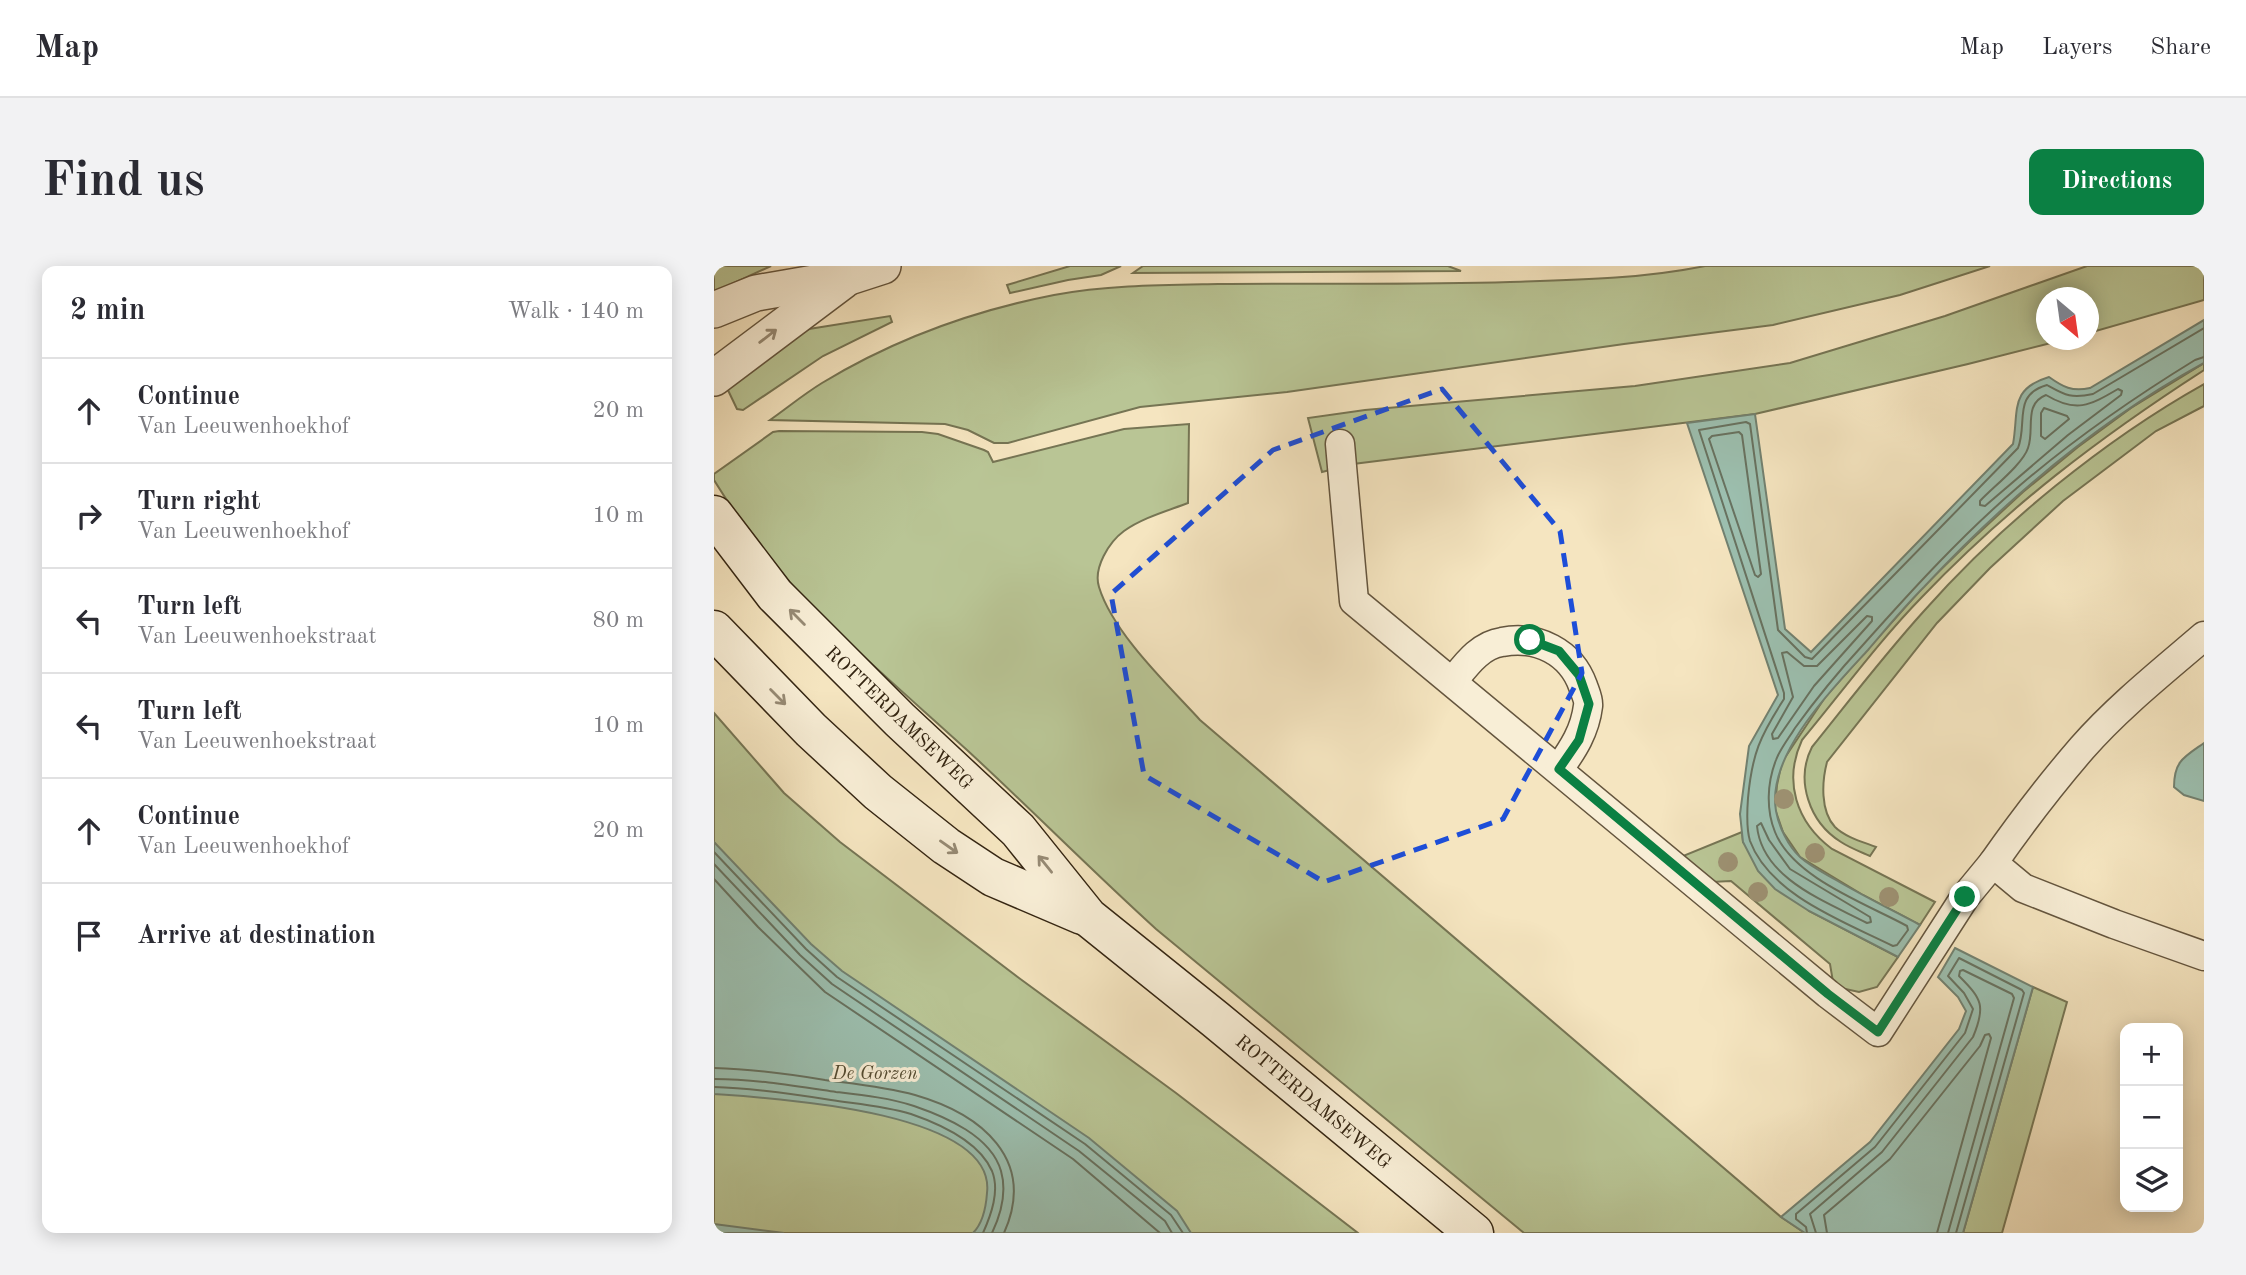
<!DOCTYPE html>
<html lang="en">
<head>
<meta charset="utf-8">
<style>
  :root { --surface:#fff; --page:#f2f2f3; --text:#2b2b33; --muted:#7c7c81; --line:#e1e1e2; --accent:#0b8043 }
  body { margin:0; font-family:"Old Standard TT",serif; background:var(--page); color:var(--text) }
  .controls { position:absolute; right:21px; bottom:21px; display:grid; overflow:hidden; border-radius:14px; box-shadow:0 4px 18px #0003 }
  .controls button { width:63px; height:63px; display:grid; place-items:center; padding:0; border:0; border-bottom:2px solid var(--line); background:var(--surface); color:var(--text); font:35px sans-serif }
  .compass { position:absolute; left:1322px; top:21px; width:63px; height:63px; border-radius:50%; background:var(--surface); box-shadow:0 4px 18px #0003; rotate:151deg }
  .stop { position:absolute; width:21px; height:21px; margin:-16px; border:5px solid #0b8043; border-radius:50%; background:#fff }
  .stop.end { background:#0b8043; border-color:#fff; box-shadow:0 2px 7px #0008 }
  .list { margin:0; padding:0; list-style:none }
  h2 { display:flex; justify-content:space-between; align-items:center; height:91px; margin:0; padding:0 28px; font-size:30px }
  h2 small { font-size:23px; font-weight:400; color:var(--muted) }
  .list li { display:grid; grid-template-columns:46px 1fr auto; gap:21px; align-items:center; box-sizing:border-box; height:105px; padding:0 28px; border-top:2px solid var(--line) }
  .list b { display:block; font-size:26px; white-space:nowrap }
  .list p { margin:0; font-size:23px; white-space:nowrap; color:var(--muted) }
  .list em { font-size:23px; font-style:normal; color:var(--muted) }
  .icon { flex:none; width:38px; height:38px; fill:none; stroke:currentColor; stroke-width:2; stroke-linecap:round; stroke-linejoin:round }
  .map { position:relative; flex:none; width:1490px; height:967px; overflow:hidden; border-radius:14px }
  header { display:flex; align-items:center; gap:42px; box-sizing:border-box; height:98px; padding:0 35px; background:var(--surface); border-bottom:2px solid var(--line) }
  header strong { font-size:33px }
  nav { display:flex; gap:38px; margin-inline-start:auto; font-size:24px }
  .intro { display:flex; align-items:center; justify-content:space-between; box-sizing:border-box; height:168px; padding:0 42px }
  h1 { margin:0; font-size:49px }
  .button { padding:18px 32px; border-radius:14px; background:var(--accent); color:#fff; font-size:24px; font-weight:700 }
  main { display:flex; gap:42px; padding:0 42px }
  aside { flex:1; background:var(--surface); border-radius:14px; box-shadow:0 4px 18px #0003 }
  .map>svg:first-child { display:block }
  .green { fill:#b9c595; stroke:#767554; stroke-width:2 }
  .water { fill:#9cbfaf; stroke:#728170; stroke-width:2 }
  .lines { fill:none; stroke-linecap:round; stroke-linejoin:round }
  .shore { stroke:#687260; stroke-width:2 }
  .minor-casing { stroke:#64553e; stroke-width:31 }
  .tertiary-casing { stroke:#64553e; stroke-width:38 }
  .secondary-casing { stroke:#342512; stroke-width:41 }
  .minor { stroke:#f8eed6; stroke-width:28 }
  .tertiary { stroke:#f8eed6; stroke-width:35 }
  .secondary { stroke:#f8eed6; stroke-width:38 }
  .tree { fill:#9d9172 }
  .oneway { stroke:#968a74 }
  .route { stroke:#0b8043; stroke-width:9 }
  .marked { fill:none; stroke:#1d4ed8; stroke-width:5; stroke-dasharray:14 9; stroke-linejoin:round }
  .labels { text-anchor:middle; stroke-width:6; stroke-linejoin:round; paint-order:stroke }
  .street-label { font-size:19px; fill:#342512; stroke:#f8eed6 }
  .park-label { font-size:19px; font-style:italic; fill:#554d33; stroke:#f8eed6 }
</style>
</head>
<body>
<header>
<strong>Map</strong>
<nav><a>Map</a><a>Layers</a><a>Share</a></nav>
</header>
<div class="intro"><h1>Find us</h1><a class="button">Directions</a></div>
<main>
<aside>
<h2>2 min<small>Walk · 140 m</small></h2>
<ul class="list">
<li><svg class="icon" aria-label="ahead" viewBox="0 0 24 24"><path d="M12 20V5M6 11l6-6 6 6"/></svg><div><b>Continue</b><p>Van Leeuwenhoekhof</p></div><em>20 m</em></li>
<li><svg class="icon" aria-label="right" viewBox="0 0 24 24"><path d="M7 20v-9h11M14 6l5 5-5 5"/></svg><div><b>Turn right</b><p>Van Leeuwenhoekhof</p></div><em>10 m</em></li>
<li><svg class="icon" aria-label="left" viewBox="0 0 24 24"><path d="M17 20v-9H6M10 6l-5 5 5 5"/></svg><div><b>Turn left</b><p>Van Leeuwenhoekstraat</p></div><em>80 m</em></li>
<li><svg class="icon" aria-label="left" viewBox="0 0 24 24"><path d="M17 20v-9H6M10 6l-5 5 5 5"/></svg><div><b>Turn left</b><p>Van Leeuwenhoekstraat</p></div><em>10 m</em></li>
<li><svg class="icon" aria-label="ahead" viewBox="0 0 24 24"><path d="M12 20V5M6 11l6-6 6 6"/></svg><div><b>Continue</b><p>Van Leeuwenhoekhof</p></div><em>20 m</em></li>
<li><svg class="icon" aria-label="arrive" viewBox="0 0 24 24"><path d="M6 21V4h12l-3 4 3 4H6"/></svg><div><b>Arrive at destination</b></div></li>
</ul>
</aside>
<div class="map">
<svg width="1490" height="967" viewBox="0 0 1490 967">
  <rect width="100%" height="100%" fill="#f5e5c0"/>
  <filter id="stains"><feTurbulence type="fractalNoise" baseFrequency=".00286" numOctaves="4"/><feColorMatrix values="0 0 0 0 .2 0 0 0 0 .09 0 0 0 0 .02 0 0 0 .5 -.17"/></filter>
  <radialGradient id="worn" r=".72"><stop offset=".6" stop-color="#630" stop-opacity="0"/><stop offset="1" stop-color="#630" stop-opacity=".3"/></radialGradient>
  <g class="green">
    <polygon points="0,0 57,0 0,26"/>
    <polygon points="356,0 407,0 387,9 354,14 296,27 293,19"/>
    <polygon points="429,0 734,0 747,5 419,7"/>
    <path d="M 991,0 L 1276,0 L 1186,29 L 1059,59 L 910,78 L 573,126 L 426,141 L 294,177 L 280,177 L 254,164 L 231,158 L 56,154 C 73,142 90,128 108,117 C 179,74 258,45 340,29 C 394,19 450,19 504,18 C 601,17 698,19 796,16 C 861,14 927,13 991,0 Z"/>
    <polygon points="1373,0 1490,0 1490,34 1375,67 1374,32 1332,32 1332,74 1349,74 1254,98 1041,148 639,198 608,206 594,152 651,144 921,120 1076,97 1231,50"/>
    <polygon points="176,50 178,56 109,90 29,144 23,143 12,120 87,67 95,63"/>
    <path d="M 1490,97 L 1490,104 C 1386,171 1294,241 1208,331 C 1165,375 1128,426 1088,474 C 1069,515 1082,556 1118,583 L 1221,636 L 1206,659 L 1149,629 L 1086,591 L 1069,566 L 1061,543 L 1063,519 L 1068,496 L 1112,430 L 1210,320 L 1256,275 L 1309,226 L 1364,181 L 1417,142 Z"/>
    <path d="M 1490,118 L 1490,140 L 1442,165 L 1349,235 L 1276,302 L 1223,357 L 1113,496 C 1108,515 1106,545 1121,561 C 1131,571 1149,576 1162,581 L 1156,590 C 1147,586 1136,582 1127,576 C 1095,556 1081,514 1098,481 C 1135,435 1171,388 1210,345 C 1286,259 1390,174 1490,118 Z"/>
    <path d="M 475,158 L 474,237 C 453,245 428,252 410,265 C 395,276 379,302 385,321 C 399,367 454,419 486,454 L 1067,951 L 1091,967 L 810,967 L 442,663 C 378,605 317,543 253,484 C 183,420 108,358 48,284 C 31,262 15,238 0,214 L 0,208 L 59,166 L 65,165 L 208,166 L 224,168 L 270,184 L 274,186 L 279,196 L 410,163 Z"/>
    <polygon points="0,447 70,527 126,576 305,712 462,827 644,967 0,967"/>
    <polygon points="1028,566 1029,576 1095,645 1184,691 1163,721 1145,726 1127,722 1119,716 1116,698 1017,615 997,616 969,590"/>
    <polygon points="1319,721 1353,736 1288,967 1249,967"/>
  </g>
  <g class="water">
    <path d="M 1490,54 L 1490,97 C 1386,154 1291,234 1210,321 C 1190,341 1172,363 1154,384 C 1119,422 1052,489 1062,545 C 1065,561 1074,580 1086,591 C 1096,600 1110,607 1122,614 C 1149,630 1178,644 1206,659 L 1184,691 L 1095,645 L 1061,623 L 1044,605 L 1029,576 L 1026,548 L 1035,480 L 1064,429 L 973,157 L 1041,148 L 1071,363 L 1097,386 L 1299,178 C 1305,145 1295,123 1335,111 C 1349,121 1358,126 1376,122 Z"/>
    <path d="M 1490,477 L 1490,535 L 1470,529 L 1460,521 C 1460,495 1470,491 1490,477 Z"/>
    <path d="M 0,576 L 97,678 L 128,705 L 375,872 L 463,945 L 477,967 L 259,967 C 269,957 272,941 273,927 C 283,844 56,832 0,828 Z"/>
    <polygon points="1241,682 1319,721 1249,967 1091,967 1067,951 1156,876 1245,763 1252,745 1244,731 1224,711"/>
    <polygon points="0,958 70,967 0,967"/>
  </g>
  <g class="lines">
    <g class="shore">
      <path d="M 1490,62 L 1379,128 C 1357,133 1351,129 1333,119 C 1298,129 1314,157 1304,182 L 1098,393 L 1091,391 L 1064,364 L 1036,158 L 1032,156 L 985,164 L 1070,427 L 1070,433 C 1046,470 1038,488 1034,532 C 1033,546 1032,562 1036,575 C 1056,629 1131,656 1179,680 L 1183,679 L 1194,664 L 1193,660 C 1153,638 1079,612 1061,566 C 1052,544 1053,517 1062,494 C 1066,483 1075,472 1081,462 C 1102,433 1124,406 1148,380 C 1198,324 1248,269 1304,221 C 1360,173 1419,132 1481,94 L 1490,91"/>
      <path d="M 1404,123 L 1408,125 L 1407,129 L 1354,169 L 1271,240 L 1266,239 L 1266,235 C 1278,222 1309,198 1314,182 C 1321,163 1309,138 1332,129 C 1362,147 1375,140 1404,123 Z"/>
      <polygon points="1330,142 1353,150 1355,153 1331,173 1327,170 1327,147"/>
      <polygon points="1025,166 1028,169 1047,308 1044,311 1041,309 995,173 998,170"/>
      <polygon points="1153,350 1158,351 1158,355 1100,420 1064,472 1059,473 1058,468 1079,431 1068,387 1073,386 1090,400 1103,400"/>
      <path d="M 1047,557 L 1055,574 L 1076,603 L 1156,651 L 1157,656 L 1153,657 C 1113,636 1048,613 1043,560 Z"/>
      <polyline points="0,586 92,683 123,711 371,878 457,949 469,967"/>
      <polyline points="0,598 86,689 118,718 365,885 451,955 458,967"/>
      <polyline points="0,613 44,661 111,726 359,893 446,967"/>
      <path d="M 0,802 C 37,803 75,808 111,814 C 141,818 172,821 201,829 C 267,848 323,893 290,967"/>
      <path d="M 0,813 C 41,813 82,820 122,826 C 148,829 176,832 200,840 C 232,851 277,870 287,905 C 293,926 287,948 278,967"/>
      <path d="M 0,821 C 39,822 79,828 117,834 C 144,838 171,840 197,848 C 226,858 265,875 278,905 C 286,925 277,949 269,967"/>
      <polyline points="1093,967 1092,961 1082,953 1082,948 1161,881 1251,767 1259,743 1250,727 1234,710 1245,692 1308,724 1310,727 1242,967"/>
      <path d="M 1102,967 L 1096,948 L 1168,886 L 1259,771 C 1272,740 1268,733 1245,710 L 1246,705 L 1249,704 L 1298,728 L 1300,732 L 1234,967"/>
      <polyline points="1113,967 1110,949 1176,893 1266,780 1271,769 1275,768 1277,772 1223,967"/>
    </g>
    <g class="minor-casing">
      <g id="minor">
        <polyline points="626,178 640,335 1114,728 1164,766 1251,631 1279,597"/>
        <path d="M 1490,370 C 1448,406 1404,441 1368,482 C 1336,519 1307,557 1279,597 L 1309,622 L 1400,658 L 1490,690"/>
        <path d="M 739,415 C 752,399 766,379 788,376 C 823,369 857,386 869,420 C 871,426 875,434 874,440 C 871,465 859,483 845,503"/>
      </g>
    </g>
    <g class="tertiary-casing">
      <g id="tertiary">
        <polyline points="0,44 42,27 135,11 169,0"/>
        <polyline points="0,112 129,15"/>
      </g>
    </g>
    <g class="secondary-casing">
      <g id="secondary">
        <polyline points="0,249 61,329 186,454 304,564 374,651 501,753 760,967"/>
        <polyline points="0,364 97,464 164,526 232,580 279,611 368,649"/>
      </g>
    </g>
    <use href="#minor" class="minor"/>
    <use href="#tertiary" class="tertiary"/>
    <use href="#secondary" class="secondary"/>
  </g>
  <g class="tree">
    <circle cx="1070" cy="533" r="10"/>
    <circle cx="1101" cy="587" r="10"/>
    <circle cx="1014" cy="596" r="10"/>
    <circle cx="1044" cy="626" r="10"/>
    <circle cx="1175" cy="631" r="10"/>
  </g>
  <defs><path id="oneway-shaft" d="M-6 0H5M1.5-3L5.5 0L1.5 3" fill="none" stroke-width="1.6" stroke-linecap="round" stroke-linejoin="round" transform="scale(1.75)"/></defs>
  <g class="oneway">
    <use href="#oneway-shaft" transform="translate(54 70) rotate(-38)"/>
    <use href="#oneway-shaft" transform="translate(83 351) rotate(-135)"/>
    <use href="#oneway-shaft" transform="translate(64 431) rotate(45)"/>
    <use href="#oneway-shaft" transform="translate(235 581) rotate(35)"/>
    <use href="#oneway-shaft" transform="translate(331 598) rotate(-129)"/>
  </g>
  <g class="lines">
    <polyline class="route" points="816,374 845,385 865,409 875,438 865,474 845,503 1114,728 1164,766 1251,631"/>
  </g>
  <path class="marked" d="M 728,123 L 846,265 L 868,407 L 789,553 L 610,616 L 430,509 L 397,328 L 559,184 Z"/>
  <g class="labels">
    <g class="street-label">
      <text transform="translate(186 451) rotate(44)" y="7">ROTTERDAMSEWEG</text>
      <text transform="translate(600 835) rotate(40)" y="7">ROTTERDAMSEWEG</text>
    </g>
    <g class="park-label">
      <text x="161" y="813">De Gorzen</text>
    </g>
  </g>
  <rect width="100%" height="100%" filter="url(#stains)"/>
  <rect width="100%" height="100%" fill="url(#worn)"/>
</svg>
<div class="controls">
<button>+</button>
<button>−</button>
<button><svg class="icon" aria-label="layers" viewBox="0 0 24 24"><path d="M12 4l9 5-9 5-9-5zM3 14l9 5 9-5"/></svg></button>
</div>
<svg class="compass" viewBox="-18 -18 36 36"><path d="M0-13l5 13h-10z" fill="#e53935"/><path d="M0 13l5-13h-10z" fill="#7c7c81"/></svg>
<div class="stop" style="left:816px;top:374px"></div>
<div class="stop end" style="left:1251px;top:631px"></div>
</div>
</main>
</body>
</html>
